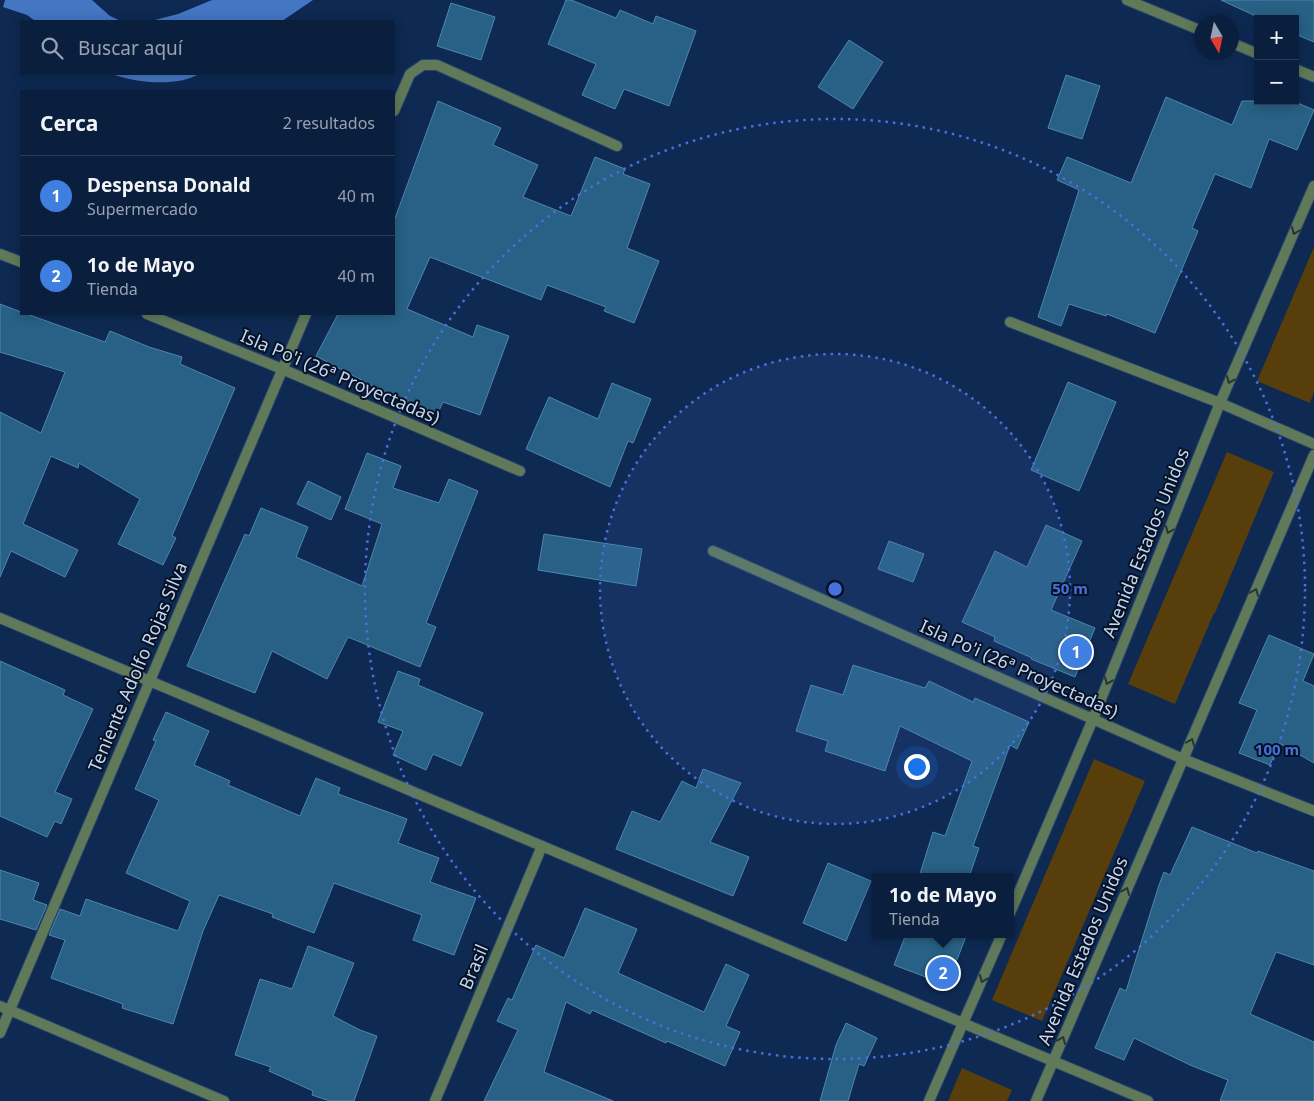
<!DOCTYPE html>
<html lang="es">
<head>
<meta charset="utf-8">
<style>
  :root { --surface:#0a1f3e; --page:#182c49; --text:#f1f3f6; --muted:#99a2b0; --line:#2a3d58; --accent:#e8ab37 }
  body { margin:0; font-family:"Noto Sans",sans-serif; background:var(--page); color:var(--text) }
  .controls { position:absolute; right:15px; top:15px; display:grid; overflow:hidden; border-radius:0px; box-shadow:0 2px 12px #0003 }
  .controls button { width:45px; height:45px; display:grid; place-items:center; padding:0; border:0; border-bottom:1px solid var(--line); background:var(--surface); color:var(--text); font:25px sans-serif }
  .compass { position:absolute; left:1194px; top:15px; width:45px; height:45px; border-radius:50%; background:var(--surface); box-shadow:0 2px 12px #0003; rotate:171deg }
  .you { position:absolute; left:916px; top:766px; width:18px; height:18px; margin:-12px; border:4px solid #fff; border-radius:50%; background:#1a73e8; box-shadow:0 0 0 8px #1a73e833 }
  .badge { display:grid; place-items:center; width:32px; height:32px; border-radius:50%; background:var(--accent); color:#fff; font-size:16px; font-weight:700 }
  .pin { position:absolute; translate:-50% -50%; border:2px solid #fff; box-shadow:0 1px 5px #0006 }
  .popup { position:absolute; left:872px; top:873px; width:142px; height:65px; box-sizing:border-box; display:grid; place-content:center; border-radius:0px; background:var(--surface); filter:drop-shadow(0 1px 4px #0005); font-size:16px; white-space:nowrap; color:var(--muted) }
  .popup b { font-size:19px; color:var(--text) }
  .popup::after { content:''; position:absolute; left:50%; top:100%; margin-left:-10px; border:10px solid transparent; border-top-color:var(--surface) }
  .list { margin:0; padding:0; list-style:none }
  h2 { display:flex; justify-content:space-between; align-items:center; height:65px; margin:0; padding:0 20px; font-size:21px }
  h2 small { font-size:16px; font-weight:400; color:var(--muted) }
  .list li { display:grid; grid-template-columns:32px 1fr auto; gap:15px; align-items:center; box-sizing:border-box; height:80px; padding:0 20px; border-top:1px solid var(--line) }
  .list b { display:block; font-size:19px; white-space:nowrap }
  .list p { margin:0; font-size:16px; white-space:nowrap; color:var(--muted) }
  .list em { font-size:16px; font-style:normal; color:var(--muted) }
  .icon { flex:none; width:28px; height:28px; fill:none; stroke:currentColor; stroke-width:2; stroke-linecap:round; stroke-linejoin:round }
  .map { position:relative; flex:none; width:1314px; height:1101px; overflow:hidden }
  .search { position:absolute; background:var(--surface); box-shadow:0 2px 12px #0003; left:20px; top:20px; width:375px; height:55px; display:flex; align-items:center; gap:12px; box-sizing:border-box; padding:0 18px; border-radius:0px; color:var(--muted); font-size:19px }
  .panel { position:absolute; background:var(--surface); box-shadow:0 2px 12px #0003; left:20px; top:90px; width:375px; height:225px; border-radius:0px }
  .map>svg:first-child { display:block }
  .green { fill:#583e0b }
  .water { fill:#4476c3 }
  .building { fill:#286185; stroke:#4e87ad }
  .lines { fill:none; stroke-linecap:round; stroke-linejoin:round }
  .street-casing { stroke:#2b456b; stroke-width:12 }
  .street { stroke:#607a59; stroke-width:10 }
  .oneway { stroke:#263637 }
  .ring { fill:none; stroke:#4770de; stroke-width:2.5; stroke-dasharray:2.5 5 }
  .labels { text-anchor:middle; stroke-width:4; stroke-linejoin:round; paint-order:stroke }
  .street-label { font-size:18px; fill:#c5d6f1; stroke:#071225 }
  .centre { fill:#4770de; stroke:#071225; stroke-width:2.5 }
  .ring-label { font-size:15px; text-anchor:middle; font-weight:bold; fill:#4770de; stroke:#071225; stroke-width:4; stroke-linejoin:round; paint-order:stroke }
</style>
</head>
<body>
<div class="map">
<svg width="1314" height="1101" viewBox="0 0 1314 1101">
  <rect width="100%" height="100%" fill="#0e2952"/>
  <g class="green">
    <polygon points="1314,247 1314,392 1310,403 1257,381"/>
    <polygon points="1227,452 1274,472 1215,613 1214,613 1175,704 1128,684"/>
    <polygon points="1094,759 1145,781 1042,1021 992,1000"/>
    <polygon points="962,1068 1012,1090 1007,1101 948,1101"/>
  </g>
  <g class="water">
    <polygon points="5,0 92,0 110,16 121,21 35,21 27,15 3,7"/>
    <polygon points="212,0 313,0 282,21 151,21 178,14"/>
    <path d="M 112,74 L 199,74 C 177,87 135,83 112,74 Z"/>
  </g>
  <g class="building">
    <polygon points="566,0 571,0 616,18 620,10 653,24 656,16 696,31 669,106 624,89 615,109 582,95 596,64 548,44"/>
    <polygon points="1221,0 1314,0 1314,42 1295,34 1295,19 1262,19"/>
    <polygon points="451,3 495,17 481,60 437,46"/>
    <polygon points="849,40 883,62 853,109 818,87"/>
    <polygon points="1066,75 1100,86 1082,139 1048,128"/>
    <polygon points="1166,97 1232,125 1242,101 1293,101 1314,110 1297,150 1269,139 1251,188 1215,174 1192,228 1198,231 1155,333 1107,314 1106,316 1069,304 1061,326 1038,317 1079,190 1057,180 1067,157 1131,183"/>
    <polygon points="438,101 501,128 493,145 538,165 523,197 571,216 595,157 625,169 623,174 650,184 627,248 659,261 634,323 604,311 606,307 547,285 541,300 430,257 407,309 473,337 477,325 509,336 480,415 443,402 437,415 388,394 316,356 338,314 394,314 394,221"/>
    <polygon points="0,304 21,312 21,314 27,314 105,342 110,331 149,347 182,357 180,364 235,388 172,536 176,538 163,565 118,544 140,499 79,463 78,468 51,456 23,524 78,550 65,577 11,551 0,577 0,412 41,433 65,372 0,352"/>
    <polygon points="1068,382 1116,402 1079,491 1031,470"/>
    <polygon points="612,383 651,399 633,443 628,441 610,487 526,449 549,397 598,419"/>
    <polygon points="367,453 401,466 393,488 439,503 449,479 478,491 426,623 436,627 420,667 348,637 327,679 272,651 255,693 187,666 245,534 249,536 261,508 308,527 296,557 362,586 382,524 345,509"/>
    <polygon points="308,481 341,497 331,520 297,504"/>
    <polygon points="1046,525 1082,541 1051,610 1095,628 1075,677 1031,659 1032,658 994,641 995,637 962,622 995,551 1027,567"/>
    <polygon points="544,534 642,549 636,586 538,570"/>
    <polygon points="889,541 924,554 913,582 878,569"/>
    <polygon points="1269,635 1314,654 1303,681 1314,686 1314,763 1279,743 1270,765 1239,753 1257,710 1239,703"/>
    <polygon points="0,661 65,690 63,695 93,709 55,792 72,799 61,824 55,821 47,837 0,816"/>
    <polygon points="853,665 925,688 929,681 973,702 975,698 1029,722 1017,749 1010,745 973,846 979,848 969,877 919,877 933,832 945,836 972,761 900,726 885,771 825,751 828,741 796,731 811,685 843,695"/>
    <polygon points="398,671 420,679 418,685 483,713 461,766 433,754 426,770 393,755 403,731 378,722"/>
    <polygon points="166,712 209,731 194,765 230,781 228,785 300,816 316,778 340,788 338,794 407,819 398,843 439,858 430,882 476,898 454,955 413,940 422,915 334,883 314,933 272,917 273,914 219,895 203,931 173,1024 122,1008 123,1004 51,978 65,940 49,935 60,909 80,916 86,899 178,931 190,901 126,873 159,800 135,789 156,741 153,740"/>
    <polygon points="703,769 741,783 710,842 749,857 733,896 616,849 632,811 660,822 682,781 696,788"/>
    <polygon points="1192,827 1257,853 1258,851 1314,871 1314,965 1276,952 1250,1014 1314,1042 1314,1101 1220,1101 1228,1080 1190,1065 1134,1038 1124,1060 1095,1048 1120,988 1126,991 1159,885 1164,872 1170,875"/>
    <polygon points="828,863 871,881 846,941 803,923"/>
    <polygon points="0,870 39,883 33,900 47,905 36,930 0,919"/>
    <polygon points="585,908 637,929 618,973 704,1012 726,964 749,975 726,1026 740,1032 725,1066 667,1041 666,1043 592,1010 590,1014 566,1002 544,1072 613,1101 484,1101 518,1030 497,1021 508,998 512,1000 536,945 564,958"/>
    <polygon points="906,934 967,934 947,985 894,965"/>
    <polygon points="308,946 354,963 333,1016 360,1030 377,1036 354,1101 330,1101 312,1095 313,1091 269,1071 271,1067 235,1055 260,979 292,989"/>
    <polygon points="846,1023 877,1038 864,1066 859,1064 848,1101 820,1101 836,1045"/>
  </g>
  <g class="lines">
    <g class="street-casing">
      <g id="street">
        <polyline points="1127,0 1202,31"/>
        <polyline points="1232,43 1258,54"/>
        <polyline points="1295,69 1314,77"/>
        <polyline points="394,111 410,74 423,65 437,65 617,146"/>
        <polyline points="0,254 21,262"/>
        <polyline points="147,314 282,369 520,471"/>
        <polyline points="1010,322 1220,403 1314,444"/>
        <polyline points="713,551 1183,759 1314,811"/>
        <polyline points="0,618 1148,1101"/>
        <polyline points="1010,913 1093,719 1220,403 1314,186"/>
        <polyline points="0,1006 224,1101"/>
        <polyline points="0,1033 306,314"/>
        <polyline points="435,1101 542,846"/>
        <polyline points="929,1101 1002,934"/>
        <polyline points="1036,1101 1314,455"/>
      </g>
    </g>
    <use href="#street" class="street"/>
  </g>
  <defs><path id="oneway-chevron" d="M-2-3.5L2.5 0L-2 3.5" fill="none" stroke-width="1.6" stroke-linecap="round" stroke-linejoin="round" transform="scale(1.25)"/></defs>
  <g class="oneway">
    <use href="#oneway-chevron" transform="translate(1295 231) rotate(113)"/>
    <use href="#oneway-chevron" transform="translate(1230 380) rotate(113)"/>
    <use href="#oneway-chevron" transform="translate(1169 530) rotate(112)"/>
    <use href="#oneway-chevron" transform="translate(1255 592) rotate(-67)"/>
    <use href="#oneway-chevron" transform="translate(1108 681) rotate(112)"/>
    <use href="#oneway-chevron" transform="translate(1191 742) rotate(-67)"/>
    <use href="#oneway-chevron" transform="translate(1126 891) rotate(-67)"/>
    <use href="#oneway-chevron" transform="translate(983 979) rotate(113)"/>
    <use href="#oneway-chevron" transform="translate(1062 1040) rotate(-67)"/>
  </g>
  <circle cx="835" cy="589" r="235" fill="#4770de" fill-opacity=".12"/>
  <g class="ring">
    <circle cx="835" cy="589" r="235"/>
    <circle cx="835" cy="589" r="470"/>
  </g>
  <g class="labels">
    <g class="street-label">
      <text transform="translate(340 377) rotate(23)" y="6">Isla Po'i (26ª Proyectadas)</text>
      <text transform="translate(1146 543) rotate(-68)" y="6">Avenida Estados Unidos</text>
      <text transform="translate(138 667) rotate(-67)" y="6">Teniente Adolfo Rojas Silva</text>
      <text transform="translate(1019 669) rotate(24)" y="6">Isla Po'i (26ª Proyectadas)</text>
      <text transform="translate(1083 951) rotate(-67)" y="6">Avenida Estados Unidos</text>
      <text transform="translate(474 967) rotate(-67)" y="6">Brasil</text>
    </g>
  </g>
  <circle cx="835" cy="589" r="8" class="centre"/>
  <g class="ring-label">
    <text x="1070" y="594">50 m</text>
    <text x="1277" y="755">100 m</text>
  </g>
</svg>
<div class="controls">
<button>+</button>
<button>−</button>
</div>
<svg class="compass" viewBox="-18 -18 36 36"><path d="M0-13l5 13h-10z" fill="#e53935"/><path d="M0 13l5-13h-10z" fill="#99a2b0"/></svg>
<div class="you"></div>
<div class="pin badge" style="left:1076px;top:652px;background:#3f7fe0">1</div>
<div class="pin badge" style="left:943px;top:973px;background:#3f7fe0">2</div>
<div class="popup"><b>1o de Mayo</b>Tienda</div>
<div class="search"><svg class="icon" aria-label="search" viewBox="0 0 24 24"><circle cx="10" cy="10" r="6"/><path d="M15 15l6 6"/></svg>Buscar aquí</div>
<section class="panel">
<h2>Cerca<small>2 resultados</small></h2>
<ul class="list">
<li><span class="badge" style="background:#3f7fe0">1</span><div><b>Despensa Donald</b><p>Supermercado</p></div><em>40 m</em></li>
<li><span class="badge" style="background:#3f7fe0">2</span><div><b>1o de Mayo</b><p>Tienda</p></div><em>40 m</em></li>
</ul>
</section>
</div>
</body>
</html>
